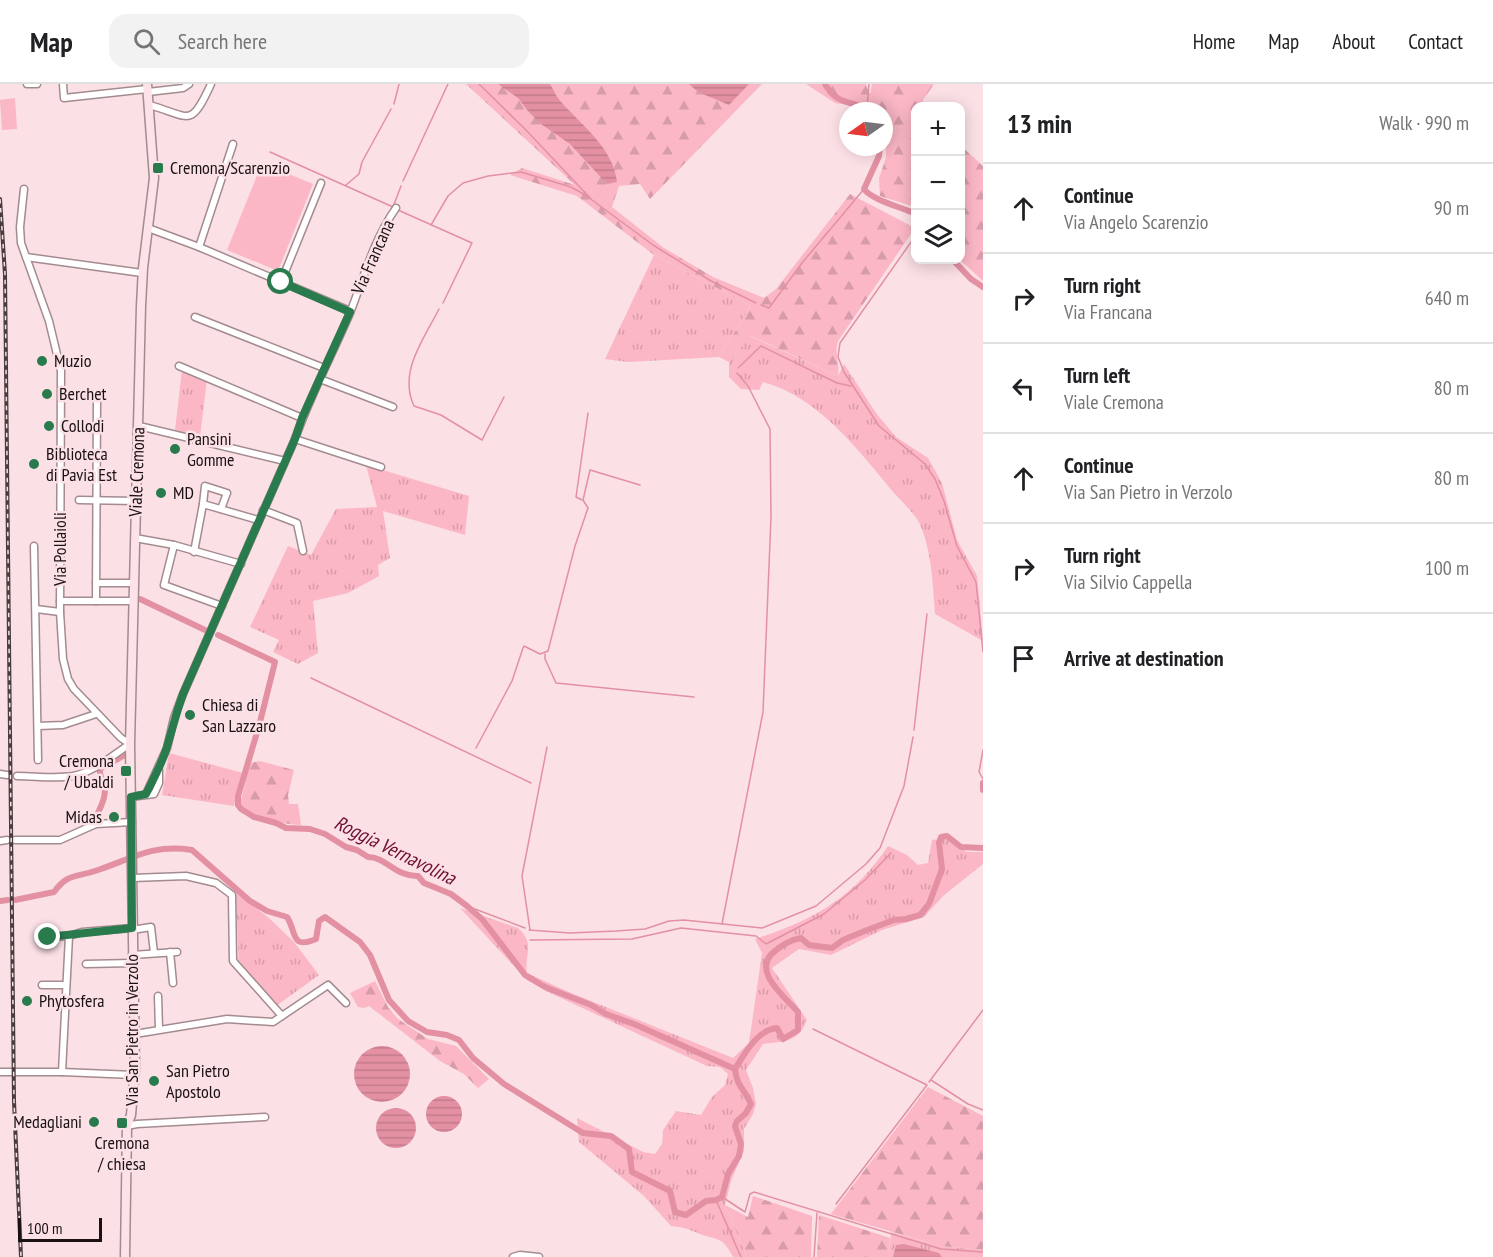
<!DOCTYPE html>
<html lang="en">
<head>
<meta charset="utf-8">
<style>
  :root { --surface:#fff; --page:#f2f2f2; --text:#202124; --muted:#757577; --line:#e0e0e0 }
  body { margin:0; font-family:"PT Sans Narrow",sans-serif; background:var(--page); color:var(--text) }
  .controls { position:absolute; right:18px; top:18px; display:grid; overflow:hidden; border-radius:12px; box-shadow:0 3px 15px #0003 }
  .controls button { width:54px; height:54px; display:grid; place-items:center; padding:0; border:0; border-bottom:2px solid var(--line); background:var(--surface); color:var(--text); font:30px sans-serif }
  .compass { position:absolute; left:839px; top:18px; width:54px; height:54px; border-radius:50%; background:var(--surface); box-shadow:0 3px 15px #0003; rotate:256deg }
  .scale { position:absolute; left:18px; bottom:15px; width:84px; box-sizing:border-box; padding-left:6px; border:3px solid #191112; border-top:0; font-size:16px; line-height:21px; white-space:nowrap; color:#191112; -webkit-text-stroke:4px #fbe0e5; paint-order:stroke }
  .stop { position:absolute; width:18px; height:18px; margin:-14px; border:4px solid #297b4d; border-radius:50%; background:#fff }
  .stop.end { background:#297b4d; border-color:#fff; box-shadow:0 2px 6px #0008 }
  .list { margin:0; padding:0; list-style:none }
  h2 { display:flex; justify-content:space-between; align-items:center; height:78px; margin:0; padding:0 24px; font-size:26px }
  h2 small { font-size:20px; font-weight:400; color:var(--muted) }
  .list li { display:grid; grid-template-columns:39px 1fr auto; gap:18px; align-items:center; box-sizing:border-box; height:90px; padding:0 24px; border-top:2px solid var(--line) }
  .list b { display:block; font-size:22px; white-space:nowrap }
  .list p { margin:0; font-size:20px; white-space:nowrap; color:var(--muted) }
  .list em { font-size:20px; font-style:normal; color:var(--muted) }
  .icon { flex:none; width:33px; height:33px; fill:none; stroke:currentColor; stroke-width:2; stroke-linecap:round; stroke-linejoin:round }
  .map { position:relative; flex:none; width:983px; height:1173px; overflow:hidden }
  header { display:flex; align-items:center; gap:36px; box-sizing:border-box; height:84px; padding:0 30px; background:var(--surface); border-bottom:2px solid var(--line) }
  header strong { font-size:28px }
  nav { display:flex; gap:33px; margin-inline-start:auto; font-size:21px }
  .search { width:420px; height:54px; background:var(--page); display:flex; align-items:center; gap:15px; box-sizing:border-box; padding:0 21px; border-radius:18px; color:var(--muted); font-size:22px }
  main { display:flex }
  aside { flex:1; background:var(--surface) }
  .map>svg:first-child { display:block }
  .grass { fill:url(#grass-tufts) }
  .forest { fill:url(#forest-firs) }
  .pitch { fill:#fbb7c6 }
  .water { fill:url(#water-rules) }
  .lines { fill:none; stroke-linecap:round; stroke-linejoin:round }
  .stream { stroke:#e390a3; stroke-width:1.5 }
  .canal { stroke:#e390a3; stroke-width:6 }
  .minor-casing { stroke:#a38b8f; stroke-width:9 }
  .secondary-casing { stroke:#a38b8f; stroke-width:11 }
  .minor { stroke:#fff; stroke-width:6 }
  .secondary { stroke:#fde3e9; stroke-width:8 }
  .rail-casing { stroke:#483c3e; stroke-width:4 }
  .rail { stroke:#fbe0e5; stroke-width:1.5; stroke-dasharray:4.5; stroke-linecap:butt }
  .route { stroke:#297b4d; stroke-width:8 }
  .poi-dot { fill:#297b4d; stroke:#fbe0e5; stroke-width:2 }
  .labels { text-anchor:middle; stroke-width:5; stroke-linejoin:round; paint-order:stroke }
  .poi-label { font-size:18px; fill:#191112; stroke:#fbe0e5; text-anchor:start }
  .street-label { font-size:18px; fill:#191112; stroke:#fbe0e5 }
  .water-label { font-size:20px; font-style:italic; fill:#711035; stroke:#fbe0e5 }
</style>
</head>
<body>
<header>
<strong>Map</strong>
<div class="search"><svg class="icon" aria-label="search" viewBox="0 0 24 24"><circle cx="10" cy="10" r="6"/><path d="M15 15l6 6"/></svg>Search here</div>
<nav><a>Home</a><a>Map</a><a>About</a><a>Contact</a></nav>
</header>
<main>
<div class="map">
<svg width="983" height="1173" viewBox="0 0 983 1173">
  <defs>
    <pattern id="grass-tufts" width="24" height="20" patternUnits="userSpaceOnUse" patternTransform="scale(1.5)"><rect width="24" height="20" fill="#fbb7c6"/><path d="M3 7l-1-3M5 7V3M7 7l1-3M15 17l-1-3M17 17v-4M19 17l1-3" fill="none" stroke="#d79ca9"/></pattern>
    <pattern id="forest-firs" width="22" height="20" patternUnits="userSpaceOnUse" patternTransform="scale(1.5)"><rect width="22" height="20" fill="#fbb7c6"/><path d="M5 1l3.5 6h-7zM16 11l3.5 6h-7z" fill="#d79ca9"/></pattern>
    <pattern id="water-rules" width="6" height="5" patternUnits="userSpaceOnUse" patternTransform="scale(1.5)"><rect width="6" height="5" fill="#e390a3"/><path d="M0 2.5h6" fill="none" stroke="#c27b8b"/></pattern>
  </defs>
  <rect width="100%" height="100%" fill="#fbe0e5"/>
  <g class="grass">
    <polygon points="654,171 751,222 719,273 628,278 605,275"/>
    <path d="M 750,252 L 838,292 L 844,280 L 876,329 L 896,353 L 928,374 L 942,399 L 957,456 L 977,492 L 983,557 L 935,530 C 933,502 932,472 922,445 C 917,431 903,419 894,409 C 859,367 819,313 763,298 L 759,306 L 741,305 L 729,293 L 729,278 Z"/>
    <polygon points="182,286 207,295 200,353 175,346"/>
    <polygon points="366,381 469,412 465,451 383,427 390,474 378,481 379,492 348,509 313,517 318,569 298,580 273,568 279,556 250,543 288,462 311,471 336,425 377,423"/>
    <polygon points="169,669 243,689 234,722 162,711"/>
    <path d="M 946,754 L 967,768 L 983,768 L 983,780 L 943,812 L 924,833 L 882,846 L 831,871 L 799,865 L 772,884 L 807,936 C 798,959 785,957 763,960 L 746,986 L 753,1004 L 756,1020 L 753,1030 L 744,1045 L 744,1067 L 731,1097 L 725,1121 L 747,1173 L 733,1173 C 722,1150 715,1157 695,1148 C 686,1144 681,1143 671,1142 L 644,1112 L 579,1058 L 577,1034 L 643,1068 L 655,1070 L 662,1060 L 663,1046 L 676,1027 L 701,1031 L 712,1013 L 725,1001 L 728,990 L 720,983 L 707,982 L 548,908 L 527,896 L 460,824 L 518,844 C 536,860 524,870 527,889 L 571,909 L 733,974 L 749,959 L 762,869 L 755,855 C 814,836 853,814 888,762 L 907,771 L 918,781 L 928,779 L 932,756 Z"/>
    <polygon points="236,808 270,835 294,858 319,891 276,922 239,891"/>
    <polygon points="891,1148 941,1162 983,1166 983,1173 889,1173"/>
  </g>
  <g class="forest">
    <path d="M 466,0 L 762,0 L 650,115 L 640,100 L 619,102 L 612,123 L 664,164 L 713,193 L 764,214 L 776,205 L 850,110 L 915,144 L 838,257 C 834,271 840,278 838,292 L 751,252 L 729,278 L 719,273 L 751,222 L 654,171 L 577,112 L 510,91 L 522,84 L 575,101 Z"/>
    <polygon points="806,0 866,0 870,11 872,0 934,0 923,16 923,22 916,22 915,123 880,112 879,94 886,74 886,47 884,27 835,19"/>
    <polygon points="961,62 983,82 983,197 960,176"/>
    <path d="M 260,677 L 294,686 L 288,711 L 289,720 L 298,720 L 301,741 C 282,740 253,736 240,720 L 250,679 Z"/>
    <polygon points="375,897 388,923 398,935 428,955 456,962 489,995 478,1004 464,990 440,977 369,922 364,924 358,923 350,909"/>
    <polygon points="928,1003 983,1032 983,1166 941,1162 831,1130"/>
    <polygon points="753,1112 812,1132 811,1173 747,1173 725,1121 748,1133"/>
    <polygon points="819,1131 890,1154 889,1173 817,1173"/>
  </g>
  <g class="pitch">
    <polygon points="15,14 17,45 2,46 0,16"/>
    <polygon points="262,79 313,100 278,187 227,166"/>
  </g>
  <g class="water">
    <path d="M 498,0 L 550,0 C 554,7 557,14 563,20 C 583,42 614,66 617,98 L 607,100 L 570,60 L 541,40 L 528,27 L 518,14 Z"/>
    <polygon points="689,0 749,0 729,21 698,8"/>
    <circle cx="382" cy="990" r="28"/>
    <circle cx="444" cy="1030" r="18"/>
    <circle cx="396" cy="1044" r="20"/>
    <polygon points="904,1160 939,1169 942,1173 893,1173 896,1161"/>
  </g>
  <g class="lines">
    <g class="stream">
      <polyline points="479,0 526,46 592,116 653,161 711,197 756,219"/>
      <polyline points="394,20 399,0"/>
      <polyline points="867,24 869,0"/>
      <polyline points="270,68 393,123 401,102"/>
      <polyline points="403,97 448,0"/>
      <polyline points="346,101 359,90 362,78 391,25"/>
      <polyline points="398,126 472,159 443,219"/>
      <polyline points="431,141 448,112 463,99 488,92 521,88 571,103 589,113"/>
      <polyline points="916,151 840,259 838,273 844,288 879,342 925,380 935,395 944,417 957,462 976,498 983,568"/>
      <polyline points="761,221 769,224 802,179 864,105"/>
      <path d="M 439,225 C 424,255 398,288 414,322 L 441,331 L 482,356 L 504,313"/>
      <polyline points="738,284 761,262 837,299 851,302"/>
      <polyline points="582,416 576,413 588,329"/>
      <polyline points="545,570 545,575 556,599 694,613"/>
      <polyline points="311,594 531,699"/>
      <polyline points="914,646 927,530"/>
      <polyline points="476,664 512,597 523,564 524,562 540,570 548,567 575,462 588,424 583,416 590,386 640,401"/>
      <polyline points="983,666 979,688 983,695"/>
      <polyline points="467,822 525,844"/>
      <polyline points="722,840 763,628 771,433 770,345 748,302 737,289"/>
      <polyline points="529,846 570,849 616,847 645,845 669,837 684,836 762,844 816,822 866,780 880,764 904,702 913,653"/>
      <polyline points="530,846 522,792 547,663"/>
      <polyline points="530,856 632,855 681,844 756,852 766,860 824,830 865,796 891,769"/>
      <polyline points="813,945 927,1001 836,1120"/>
      <polyline points="931,996 968,1020 983,1026"/>
      <polyline points="929,998 983,926"/>
      <polyline points="722,1113 745,1128 750,1110 754,1108 941,1165 983,1168"/>
      <polyline points="716,1116 741,1173"/>
      <polyline points="814,1173 817,1129"/>
    </g>
    <g class="canal">
      <path d="M 825,0 C 838,23 853,16 872,27"/>
      <path d="M 880,63 L 879,72 L 864,105 C 872,116 901,123 916,130"/>
      <polyline points="953,176 971,195 983,203"/>
      <polyline points="140,515 205,546"/>
      <path d="M 218,551 L 275,578 L 259,642 L 238,712 L 238,721 L 241,725 L 254,733 L 276,739 L 286,744 L 310,745 L 325,750 L 346,763 L 357,766 L 368,773 C 386,773 396,793 418,792 L 424,799 L 451,810 L 467,822 L 482,835 L 525,891 L 545,903 L 591,921 L 606,930 L 634,940 L 735,985"/>
      <polyline points="983,699 983,706"/>
      <path d="M 98,729 C 102,720 107,710 104,700 C 102,694 99,692 100,685 L 123,672"/>
      <path d="M 15,816 L 54,808 C 69,788 76,794 98,786 C 134,774 151,760 192,766 L 250,817 L 267,827 L 287,833 C 297,848 290,866 316,855 L 319,837 L 325,833 L 360,858 L 370,871 L 389,916 L 408,937 L 427,948 L 447,951 L 459,956 L 473,974 L 504,1000 L 583,1049 L 611,1052 L 629,1065 L 632,1088 L 670,1107 L 675,1128 L 686,1131 L 706,1117 L 716,1116 L 722,1113 L 728,1090 L 739,1072 L 741,1060 L 735,1042 L 737,1037 L 746,1029 L 751,1020 C 745,1005 737,1004 735,985 C 745,969 757,946 777,944 L 783,955 L 798,946 L 798,928 C 784,912 750,886 775,867 C 784,860 790,856 801,854 L 809,861 L 832,864 L 843,856 L 867,846 L 894,836 L 906,835 L 920,831 L 929,820 L 942,785 L 939,759 L 941,753 L 947,752 L 961,763 L 983,764"/>
      <polyline points="0,817 8,816"/>
    </g>
    <g class="minor-casing">
      <g id="minor">
        <polyline points="27,0 37,0"/>
        <polyline points="63,0 64,14 147,5"/>
        <polyline points="148,8 183,4 189,0"/>
        <path d="M 149,21 C 190,32 190,46 211,0"/>
        <polyline points="148,144 199,163 350,227"/>
        <polyline points="199,163 233,60"/>
        <polyline points="26,173 142,189"/>
        <polyline points="281,198 321,99"/>
        <polyline points="195,233 324,284"/>
        <polyline points="179,282 302,334"/>
        <polyline points="320,295 393,323"/>
        <polyline points="139,342 285,377"/>
        <polyline points="295,355 381,383"/>
        <polyline points="79,416 136,417"/>
        <polyline points="203,420 205,402 227,409 221,425"/>
        <polyline points="263,426 297,439 303,467"/>
        <polyline points="135,454 174,461 241,480"/>
        <polyline points="174,461 164,501 222,522"/>
        <polyline points="34,462 38,676"/>
        <polyline points="194,468 203,420 258,436"/>
        <polyline points="96,499 133,499"/>
        <polyline points="60,517 133,517"/>
        <polyline points="96,517 97,316"/>
        <polyline points="36,525 60,528"/>
        <polyline points="38,642 63,641 96,630"/>
        <polyline points="0,690 7,691"/>
        <path d="M 17,692 C 36,692 54,695 73,692 C 94,688 113,671 130,660 L 121,654 L 74,605 L 68,595 L 63,575 L 60,528 L 61,287 L 49,237 L 21,159 L 20,143 L 24,105"/>
        <path d="M 146,710 L 167,664 L 174,634 L 183,610 L 295,355 C 310,312 332,271 350,229 C 364,193 374,155 396,124"/>
        <polyline points="131,713 154,710 159,699 159,686"/>
        <polyline points="15,756 60,756 96,740 132,738"/>
        <polyline points="0,757 7,756"/>
        <polyline points="132,794 186,792 216,799 232,811 233,877 282,932"/>
        <polyline points="132,846 151,843 154,869"/>
        <polyline points="47,853 69,852"/>
        <polyline points="170,868 173,899"/>
        <polyline points="132,871 177,868"/>
        <polyline points="86,880 133,879"/>
        <polyline points="42,901 66,901"/>
        <polyline points="158,912 159,945"/>
        <polyline points="135,950 227,935 273,938 328,901 346,919"/>
        <polyline points="0,988 62,988 134,991"/>
        <polyline points="62,988 69,852 82,848 132,844"/>
        <polyline points="127,1042 137,1040 265,1033"/>
        <polyline points="513,1173 520,1171 539,1173"/>
      </g>
    </g>
    <g class="secondary-casing">
      <polyline id="secondary" points="125,1173 127,1042 131,1031 135,985 130,660 141,222 143,184 154,94 147,0"/>
    </g>
    <use href="#minor" class="minor"/>
    <use href="#secondary" class="secondary"/>
    <g class="rail-casing">
      <polyline id="rail" points="0,115 5,190 14,1017 21,1173"/>
    </g>
    <use href="#rail" class="rail"/>
  </g>
  <g class="lines">
    <path class="route" d="M 48,853 L 132,844 L 131,713 L 146,710 C 153,696 161,681 166,666 C 172,647 176,629 183,610 L 295,355 L 302,334 L 350,228 L 281,198"/>
  </g>
  <g class="poi-dot">
    <rect x="152" y="78" width="12" height="12" rx="3"/>
    <circle cx="42" cy="277" r="6"/>
    <circle cx="47" cy="310" r="6"/>
    <circle cx="49" cy="342" r="6"/>
    <circle cx="175" cy="365" r="6"/>
    <circle cx="34" cy="380" r="6"/>
    <circle cx="161" cy="409" r="6"/>
    <circle cx="190" cy="631" r="6"/>
    <rect x="120" y="681" width="12" height="12" rx="3"/>
    <circle cx="114" cy="733" r="6"/>
    <circle cx="27" cy="917" r="6"/>
    <circle cx="154" cy="997" r="6"/>
    <circle cx="94" cy="1038" r="6"/>
    <rect x="116" y="1033" width="12" height="12" rx="3"/>
  </g>
  <g class="labels">
    <g class="poi-label">
      <text x="170" y="90">Cremona/Scarenzio</text>
      <text x="54" y="283">Muzio</text>
      <text x="59" y="316">Berchet</text>
      <text x="61" y="348">Collodi</text>
      <text x="187" y="361">Pansini<tspan x="187" dy="21">Gomme</tspan></text>
      <text x="46" y="376">Biblioteca<tspan x="46" dy="21">di Pavia Est</tspan></text>
      <text x="173" y="415">MD</text>
      <text x="202" y="627">Chiesa di<tspan x="202" dy="21">San Lazzaro</tspan></text>
      <text x="114" y="683" text-anchor="end">Cremona<tspan x="114" dy="21">/ Ubaldi</tspan></text>
      <text x="102" y="739" text-anchor="end">Midas</text>
      <text x="39" y="923">Phytosfera</text>
      <text x="166" y="993">San Pietro<tspan x="166" dy="21">Apostolo</tspan></text>
      <text x="82" y="1044" text-anchor="end">Medagliani</text>
      <text x="122" y="1065" text-anchor="middle">Cremona<tspan x="122" dy="21">/ chiesa</tspan></text>
    </g>
    <g class="street-label">
      <text transform="translate(373 173) rotate(-66)" y="6">Via Francana</text>
      <text transform="translate(137 388) rotate(-88)" y="6">Viale Cremona</text>
      <text transform="translate(60 465) rotate(-90)" y="6">Via Pollaioli</text>
      <text transform="translate(132 946) rotate(-90)" y="6">Via San Pietro in Verzolo</text>
    </g>
    <g class="water-label">
      <text transform="translate(395 766) rotate(26)" y="7">Roggia Vernavolina</text>
    </g>
  </g>
</svg>
<div class="controls">
<button>+</button>
<button>−</button>
<button><svg class="icon" aria-label="layers" viewBox="0 0 24 24"><path d="M12 4l9 5-9 5-9-5zM3 14l9 5 9-5"/></svg></button>
</div>
<svg class="compass" viewBox="-18 -18 36 36"><path d="M0-13l5 13h-10z" fill="#e53935"/><path d="M0 13l5-13h-10z" fill="#757577"/></svg>
<div class="scale">100 m</div>
<div class="stop" style="left:281px;top:198px"></div>
<div class="stop end" style="left:48px;top:853px"></div>
</div>
<aside>
<h2>13 min<small>Walk · 990 m</small></h2>
<ul class="list">
<li><svg class="icon" aria-label="ahead" viewBox="0 0 24 24"><path d="M12 20V5M6 11l6-6 6 6"/></svg><div><b>Continue</b><p>Via Angelo Scarenzio</p></div><em>90 m</em></li>
<li><svg class="icon" aria-label="right" viewBox="0 0 24 24"><path d="M7 20v-9h11M14 6l5 5-5 5"/></svg><div><b>Turn right</b><p>Via Francana</p></div><em>640 m</em></li>
<li><svg class="icon" aria-label="left" viewBox="0 0 24 24"><path d="M17 20v-9H6M10 6l-5 5 5 5"/></svg><div><b>Turn left</b><p>Viale Cremona</p></div><em>80 m</em></li>
<li><svg class="icon" aria-label="ahead" viewBox="0 0 24 24"><path d="M12 20V5M6 11l6-6 6 6"/></svg><div><b>Continue</b><p>Via San Pietro in Verzolo</p></div><em>80 m</em></li>
<li><svg class="icon" aria-label="right" viewBox="0 0 24 24"><path d="M7 20v-9h11M14 6l5 5-5 5"/></svg><div><b>Turn right</b><p>Via Silvio Cappella</p></div><em>100 m</em></li>
<li><svg class="icon" aria-label="arrive" viewBox="0 0 24 24"><path d="M6 21V4h12l-3 4 3 4H6"/></svg><div><b>Arrive at destination</b></div></li>
</ul>
</aside>
</main>
</body>
</html>
